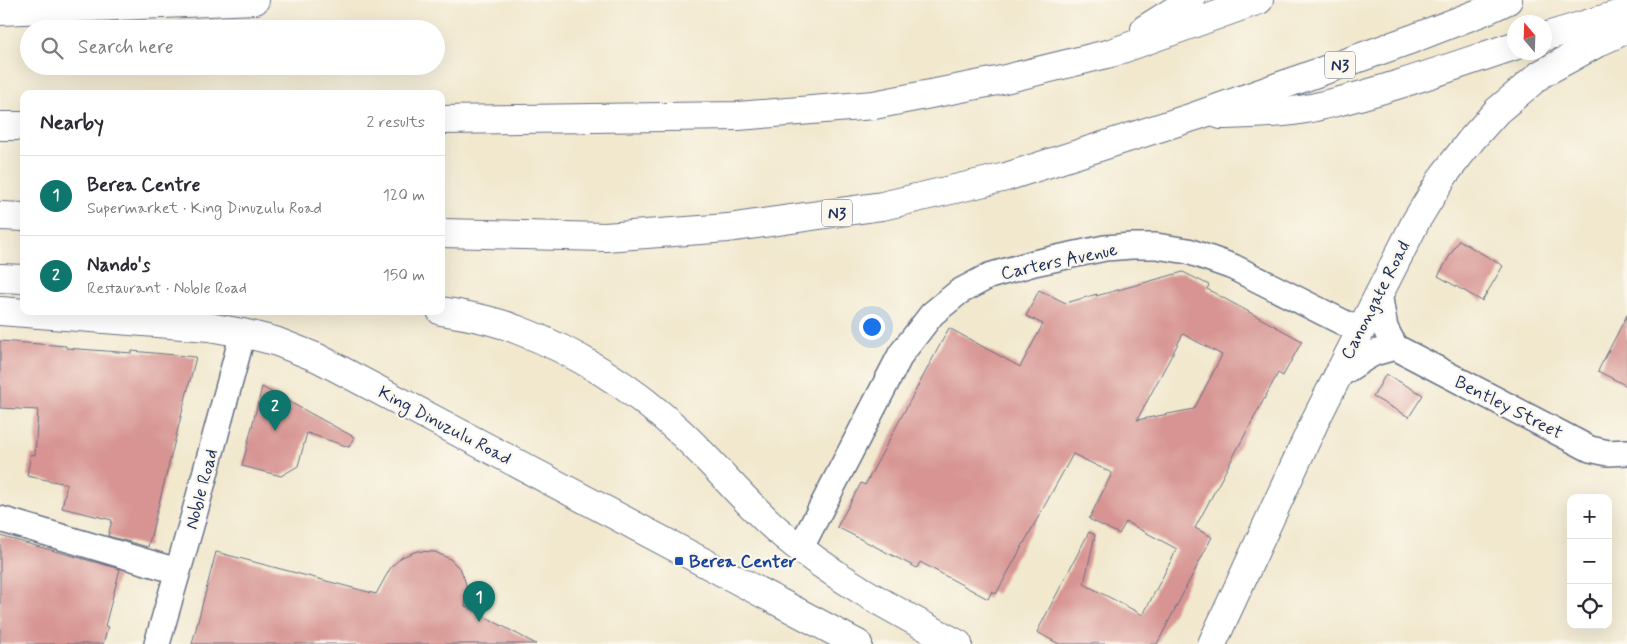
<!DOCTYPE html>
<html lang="en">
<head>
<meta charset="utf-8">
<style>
  :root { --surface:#fff; --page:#f2f2f3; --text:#2b2b33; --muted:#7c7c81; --line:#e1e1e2; --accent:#0f766e }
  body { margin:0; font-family:Mynerve,sans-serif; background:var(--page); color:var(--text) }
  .controls { position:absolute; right:15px; bottom:15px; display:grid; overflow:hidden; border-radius:10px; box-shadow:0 5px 20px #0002 }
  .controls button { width:45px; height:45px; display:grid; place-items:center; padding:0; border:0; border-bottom:1px solid var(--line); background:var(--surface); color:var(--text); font:25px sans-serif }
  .compass { position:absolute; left:1507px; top:15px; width:45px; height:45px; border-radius:50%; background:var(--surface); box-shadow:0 5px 20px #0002; rotate:341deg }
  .you { position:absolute; left:871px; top:326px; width:18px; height:18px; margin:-12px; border:4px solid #fff; border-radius:50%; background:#1a73e8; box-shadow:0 0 0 8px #1a73e833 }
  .badge { display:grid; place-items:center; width:32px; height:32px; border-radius:50%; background:var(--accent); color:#fff; font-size:16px; font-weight:700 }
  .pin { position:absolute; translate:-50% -41px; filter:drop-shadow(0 1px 2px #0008) }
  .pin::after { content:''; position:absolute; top:26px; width:18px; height:15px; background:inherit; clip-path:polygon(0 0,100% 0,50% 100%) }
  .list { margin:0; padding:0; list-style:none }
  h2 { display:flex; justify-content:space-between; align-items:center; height:65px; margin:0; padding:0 20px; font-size:21px }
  h2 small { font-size:16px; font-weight:400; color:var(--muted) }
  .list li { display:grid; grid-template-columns:32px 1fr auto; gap:15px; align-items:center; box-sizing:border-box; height:80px; padding:0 20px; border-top:1px solid var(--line) }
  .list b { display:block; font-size:19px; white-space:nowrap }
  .list p { margin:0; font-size:16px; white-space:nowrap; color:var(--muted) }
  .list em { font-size:16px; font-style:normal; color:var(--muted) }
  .icon { flex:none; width:28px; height:28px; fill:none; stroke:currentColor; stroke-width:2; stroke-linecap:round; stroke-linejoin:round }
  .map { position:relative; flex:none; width:1627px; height:644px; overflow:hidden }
  .search { position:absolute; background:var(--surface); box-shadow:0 5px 20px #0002; left:20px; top:20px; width:425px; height:55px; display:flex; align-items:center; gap:12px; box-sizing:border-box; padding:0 18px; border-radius:28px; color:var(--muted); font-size:19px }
  .panel { position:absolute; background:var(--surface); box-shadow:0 5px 20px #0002; left:20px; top:90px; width:425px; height:225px; border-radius:10px }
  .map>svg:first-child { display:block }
  .building { fill:#d79492; fill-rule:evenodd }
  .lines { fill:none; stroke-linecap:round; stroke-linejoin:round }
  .minor-casing { stroke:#667085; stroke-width:28 }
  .tertiary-casing { stroke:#667085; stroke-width:30 }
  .secondary-casing { stroke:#667085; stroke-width:30 }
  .primary-casing { stroke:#667085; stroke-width:30 }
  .motorway-casing { stroke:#667085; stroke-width:30 }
  .minor { stroke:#fff; stroke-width:25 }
  .tertiary { stroke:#fff; stroke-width:28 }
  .secondary { stroke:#fff; stroke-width:28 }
  .primary { stroke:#fff; stroke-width:28 }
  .motorway { stroke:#fff; stroke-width:28 }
  .transit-dot { fill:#1a4fb4; stroke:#fbf7ec; stroke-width:2 }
  .labels { text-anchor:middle; stroke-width:4.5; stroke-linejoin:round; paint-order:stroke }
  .shield { fill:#fbf7ec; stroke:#5e6b89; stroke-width:1 }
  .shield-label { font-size:16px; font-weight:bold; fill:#1b2f5e }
  .street-label { font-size:18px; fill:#1b2f5e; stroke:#fbf7ec }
  .transit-label { font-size:18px; font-weight:bold; fill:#164399; stroke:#fbf7ec; text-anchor:start }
</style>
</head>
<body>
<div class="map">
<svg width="1627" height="644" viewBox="0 0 1627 644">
  <rect width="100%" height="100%" fill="#fbf7ec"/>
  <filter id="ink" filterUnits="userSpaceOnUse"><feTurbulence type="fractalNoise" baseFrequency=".02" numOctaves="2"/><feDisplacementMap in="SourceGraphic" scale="10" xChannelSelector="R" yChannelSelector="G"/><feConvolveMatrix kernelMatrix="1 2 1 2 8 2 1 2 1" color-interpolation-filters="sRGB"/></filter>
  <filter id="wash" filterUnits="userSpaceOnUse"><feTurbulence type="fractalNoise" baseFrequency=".0096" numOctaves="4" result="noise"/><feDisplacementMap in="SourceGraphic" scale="20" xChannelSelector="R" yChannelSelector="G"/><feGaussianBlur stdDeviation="1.12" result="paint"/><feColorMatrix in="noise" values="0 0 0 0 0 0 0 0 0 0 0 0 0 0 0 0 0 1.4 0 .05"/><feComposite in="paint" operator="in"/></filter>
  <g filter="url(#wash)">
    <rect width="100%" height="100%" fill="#f1e8ce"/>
    <g id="blocks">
      <g class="building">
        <polygon points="1459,240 1503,266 1482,301 1438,276"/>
        <path d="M 1183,272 L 1209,285 L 1207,289 L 1302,341 L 1283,376 L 1278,373 L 1195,528 L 1212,537 L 1157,644 L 1059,644 L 1037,632 L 1089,532 L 1095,535 L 1084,584 L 1143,615 L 1177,549 L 1126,522 L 1119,534 L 1089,519 L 1112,473 L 1073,454 L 996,594 L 992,591 L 988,599 L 920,562 L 917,568 L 837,527 L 861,483 L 865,485 L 949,328 L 1020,367 L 1043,324 L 1026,316 L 1039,290 L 1066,303 L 1097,294 L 1096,296 ZM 1183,334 L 1222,355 L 1194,409 L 1137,420 Z"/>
        <polygon points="1627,315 1627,386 1598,371"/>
        <polygon points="0,341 66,346 66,348 132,353 132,351 196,357 148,547 108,536 112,520 62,508 67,484 27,476 31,454 35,455 38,410 0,408"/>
        <polygon points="1386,374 1423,395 1409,417 1373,397"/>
        <polygon points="262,387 354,437 349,447 307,433 298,466 281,476 242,466"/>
        <polygon points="0,536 120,569 105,626 108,627 103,644 0,644"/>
        <polygon points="417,551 435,552 450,559 461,570 465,581 468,593 465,606 536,644 192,644 216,552 376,594 391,567 402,557"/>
      </g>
    </g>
  </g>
  <g filter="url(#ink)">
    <use href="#blocks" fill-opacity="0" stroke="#667085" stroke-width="1"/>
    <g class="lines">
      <g class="minor-casing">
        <g id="minor">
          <polyline points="1379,293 1385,328 1395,347 1590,449 1608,453 1627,452"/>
          <polyline points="1336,377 1365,358 1374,353 1395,347"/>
          <polyline points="0,519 177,571"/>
          <polyline points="800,549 901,354 932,314 959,292 989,276 1034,263 1105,248 1132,246 1156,246 1188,251 1233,267 1360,331"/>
          <polyline points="157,644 194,515 243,333"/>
        </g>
      </g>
      <g class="tertiary-casing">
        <polyline id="tertiary" points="1212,644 1316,419 1416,221 1444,175 1472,139 1497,111 1541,74 1599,42 1627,29"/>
      </g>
      <g class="secondary-casing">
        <polyline id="secondary" points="0,11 255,0"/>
      </g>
      <g class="primary-casing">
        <g id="primary">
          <polyline points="0,278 24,279"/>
          <polyline points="0,311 209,327 243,333 275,341 318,358 858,644"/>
          <path d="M 441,311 C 467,315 494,320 518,330 C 575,351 633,388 678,430 C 712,461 741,498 776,529 C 830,576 895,611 958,644"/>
        </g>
      </g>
      <g class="motorway-casing">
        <g id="motorway">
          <polyline points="1145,29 1191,0"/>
          <polyline points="1544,37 1627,12"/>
          <path d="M 1221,115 C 1255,114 1290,114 1324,105 C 1388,90 1451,67 1514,46"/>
          <polyline points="441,120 738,116 874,105 997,81 1111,53 1259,0"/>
          <polyline points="0,126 24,126"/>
          <polyline points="0,216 24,217"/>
          <polyline points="441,233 605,237 728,228 882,206 1006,177 1196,116 1412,39 1484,11 1508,0"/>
        </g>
      </g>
      <use href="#minor" class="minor"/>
      <use href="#tertiary" class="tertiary"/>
      <use href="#secondary" class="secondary"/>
      <use href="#primary" class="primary"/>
      <use href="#motorway" class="motorway"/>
    </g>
  </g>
  <rect class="transit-dot" x="674" y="556" width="10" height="10" rx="2.5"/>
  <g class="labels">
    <g class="shield">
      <rect x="1325" y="51.5" width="30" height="27" rx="4"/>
      <rect x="822" y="199.5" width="30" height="27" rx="4"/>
    </g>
    <g class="shield-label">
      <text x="1340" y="71">N3</text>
      <text x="837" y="219">N3</text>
    </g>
    <g class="street-label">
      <text transform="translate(1059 261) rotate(-12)" y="6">Carters Avenue</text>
      <text transform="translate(1375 300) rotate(-63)" y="6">Canongate Road</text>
      <text transform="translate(1509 407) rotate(27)" y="6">Bentley Street</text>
      <text transform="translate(445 425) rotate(28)" y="6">King Dinuzulu Road</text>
      <text transform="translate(201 489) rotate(-75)" y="6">Noble Road</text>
    </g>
    <g class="transit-label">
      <text x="689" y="567">Berea Center</text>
    </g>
  </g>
</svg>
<div class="controls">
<button>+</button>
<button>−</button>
<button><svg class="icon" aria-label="locate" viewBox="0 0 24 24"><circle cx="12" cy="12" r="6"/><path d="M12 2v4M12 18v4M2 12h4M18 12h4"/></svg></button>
</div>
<svg class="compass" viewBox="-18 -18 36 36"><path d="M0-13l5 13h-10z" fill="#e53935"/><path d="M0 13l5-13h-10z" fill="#7c7c81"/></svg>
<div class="you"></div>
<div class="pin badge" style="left:479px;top:622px">1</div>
<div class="pin badge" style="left:275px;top:431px">2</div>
<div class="search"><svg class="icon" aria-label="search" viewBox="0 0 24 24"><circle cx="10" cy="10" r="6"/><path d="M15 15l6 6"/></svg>Search here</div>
<section class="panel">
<h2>Nearby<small>2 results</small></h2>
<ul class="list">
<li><span class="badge">1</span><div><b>Berea Centre</b><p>Supermarket · King Dinuzulu Road</p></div><em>120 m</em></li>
<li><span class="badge">2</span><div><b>Nando's</b><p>Restaurant · Noble Road</p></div><em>150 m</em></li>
</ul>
</section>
</div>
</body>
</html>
